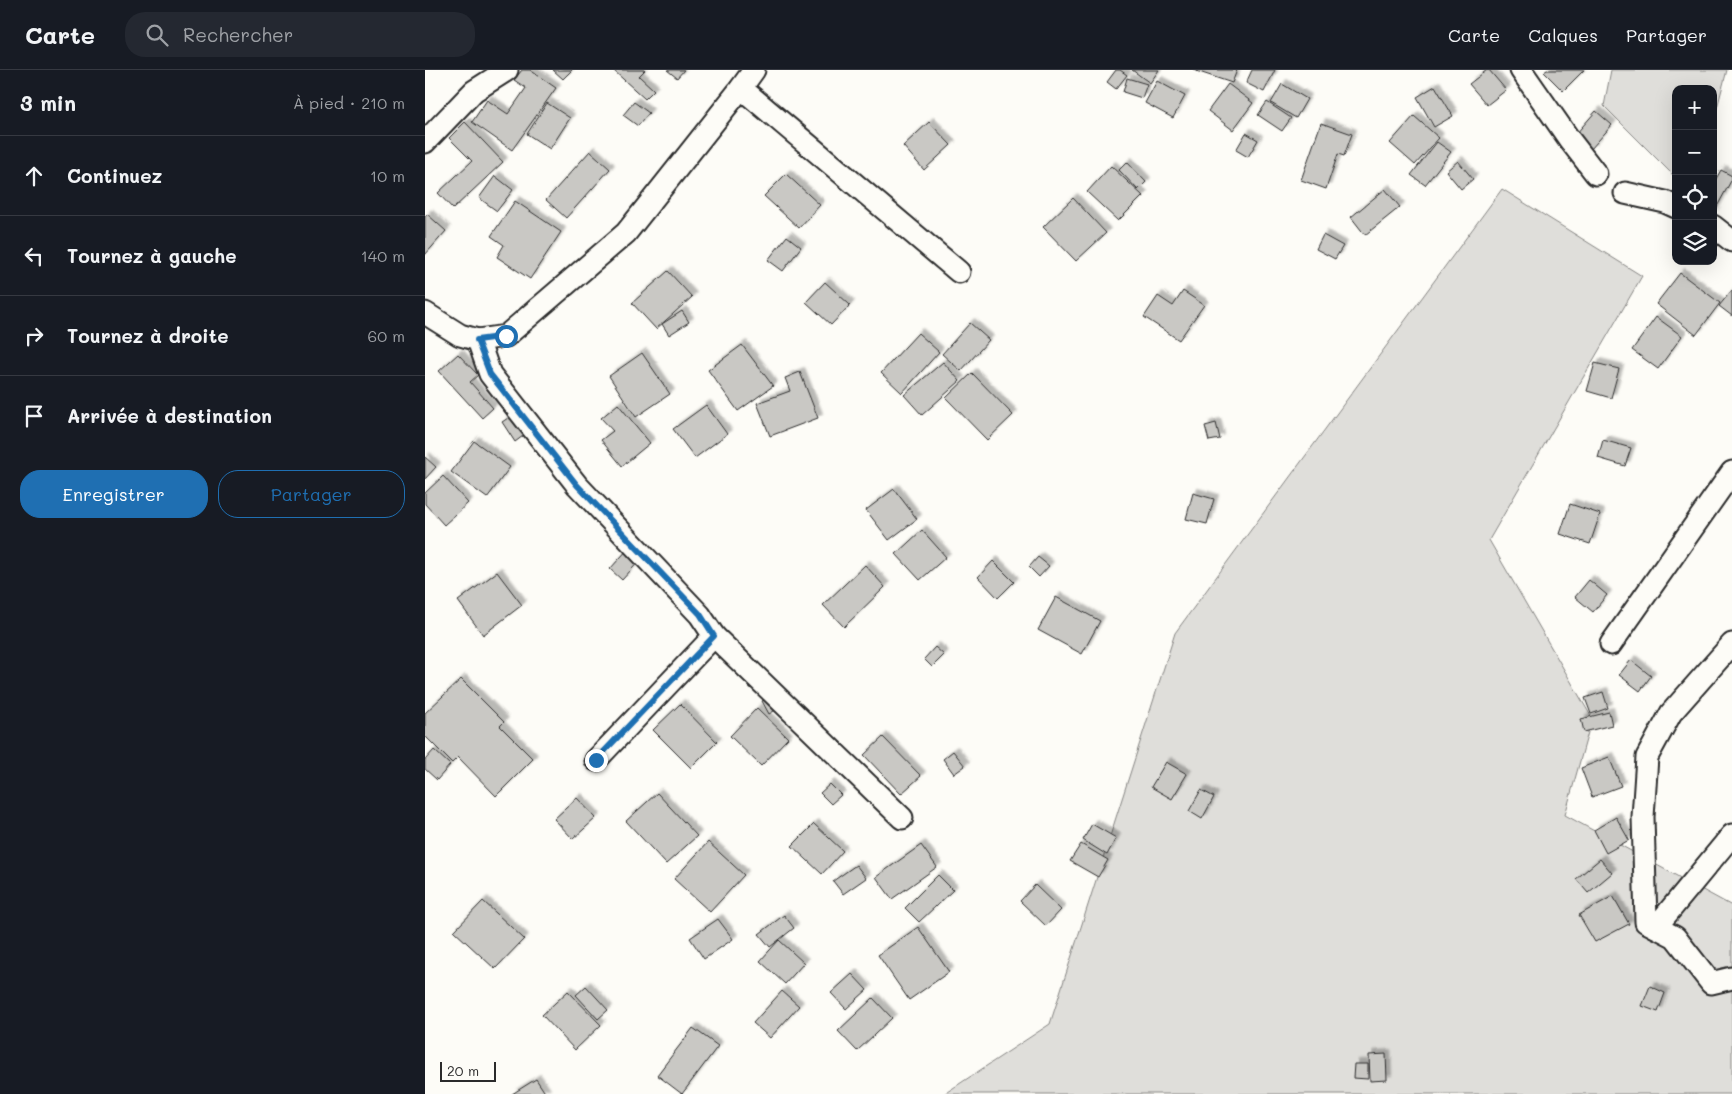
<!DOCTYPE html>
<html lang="fr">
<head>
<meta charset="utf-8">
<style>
  :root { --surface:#171b24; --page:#242831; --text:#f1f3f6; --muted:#9ea1a6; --line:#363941; --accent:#1f6fb2 }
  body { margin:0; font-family:Mali,sans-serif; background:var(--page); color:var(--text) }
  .controls { position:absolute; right:15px; top:15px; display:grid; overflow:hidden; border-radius:10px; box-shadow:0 5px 20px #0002 }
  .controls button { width:45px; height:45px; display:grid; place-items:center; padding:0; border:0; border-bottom:1px solid var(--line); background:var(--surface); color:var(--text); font:25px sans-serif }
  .scale { position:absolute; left:15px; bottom:12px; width:56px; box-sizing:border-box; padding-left:5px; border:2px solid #2b2b2b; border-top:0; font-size:14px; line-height:18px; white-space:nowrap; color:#2b2b2b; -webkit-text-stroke:4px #fdfcf7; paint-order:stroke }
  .stop { position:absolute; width:15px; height:15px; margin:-11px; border:4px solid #1f6fb2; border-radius:50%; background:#fff }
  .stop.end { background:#1f6fb2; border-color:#fff; box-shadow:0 1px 5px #0008 }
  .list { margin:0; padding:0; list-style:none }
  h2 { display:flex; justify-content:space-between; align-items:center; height:65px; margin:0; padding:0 20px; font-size:21px }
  h2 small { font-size:16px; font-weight:400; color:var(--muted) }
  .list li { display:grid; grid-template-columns:32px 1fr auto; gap:15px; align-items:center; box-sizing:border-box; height:80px; padding:0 20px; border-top:1px solid var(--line) }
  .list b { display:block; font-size:19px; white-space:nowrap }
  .list em { font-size:16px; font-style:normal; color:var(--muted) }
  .actions { display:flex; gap:10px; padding:15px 20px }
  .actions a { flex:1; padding:11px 0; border:1px solid var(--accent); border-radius:20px; text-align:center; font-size:18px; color:var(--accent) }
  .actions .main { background:var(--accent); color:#fff }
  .icon { flex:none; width:28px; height:28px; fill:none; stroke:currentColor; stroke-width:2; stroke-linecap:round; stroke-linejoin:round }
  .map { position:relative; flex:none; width:1307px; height:1024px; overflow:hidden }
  header { display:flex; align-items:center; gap:30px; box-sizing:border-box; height:70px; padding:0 25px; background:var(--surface); border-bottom:1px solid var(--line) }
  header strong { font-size:24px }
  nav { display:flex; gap:28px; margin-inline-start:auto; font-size:18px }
  .search { width:350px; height:45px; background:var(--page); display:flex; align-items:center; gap:12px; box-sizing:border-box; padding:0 18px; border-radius:20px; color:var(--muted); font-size:19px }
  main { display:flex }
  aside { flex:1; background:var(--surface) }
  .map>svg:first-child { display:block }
  .green { fill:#dfdeda; stroke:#858482 }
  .building { fill:#c9c8c4; stroke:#2b2b2b; filter:url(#shadow) }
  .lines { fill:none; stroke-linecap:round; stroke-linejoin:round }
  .street-casing { stroke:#2b2b2b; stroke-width:25 }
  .street { stroke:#fdfcf7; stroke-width:21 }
  .route { stroke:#1f6fb2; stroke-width:6 }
</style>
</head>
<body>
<header>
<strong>Carte</strong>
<div class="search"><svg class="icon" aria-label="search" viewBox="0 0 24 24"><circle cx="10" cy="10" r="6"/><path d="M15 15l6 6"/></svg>Rechercher</div>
<nav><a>Carte</a><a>Calques</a><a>Partager</a></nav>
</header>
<main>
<aside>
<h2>3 min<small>À pied · 210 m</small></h2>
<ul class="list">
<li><svg class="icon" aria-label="ahead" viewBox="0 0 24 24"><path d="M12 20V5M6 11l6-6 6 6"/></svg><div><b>Continuez</b></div><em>10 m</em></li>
<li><svg class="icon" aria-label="left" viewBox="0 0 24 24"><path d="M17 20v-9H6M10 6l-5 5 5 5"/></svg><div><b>Tournez à gauche</b></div><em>140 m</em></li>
<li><svg class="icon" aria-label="right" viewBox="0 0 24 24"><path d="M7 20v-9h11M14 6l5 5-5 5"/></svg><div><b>Tournez à droite</b></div><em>60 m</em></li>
<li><svg class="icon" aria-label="arrive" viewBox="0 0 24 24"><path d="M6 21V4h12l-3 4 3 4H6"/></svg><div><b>Arrivée à destination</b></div></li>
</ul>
<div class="actions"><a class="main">Enregistrer</a><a>Partager</a></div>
</aside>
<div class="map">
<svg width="1307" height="1024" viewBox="0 0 1307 1024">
  <defs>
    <filter id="shadow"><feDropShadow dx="4.5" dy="-4.5" stdDeviation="1" flood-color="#0004"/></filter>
  </defs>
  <rect width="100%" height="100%" fill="#fdfcf7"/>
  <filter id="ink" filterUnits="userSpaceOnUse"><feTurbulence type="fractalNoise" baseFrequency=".02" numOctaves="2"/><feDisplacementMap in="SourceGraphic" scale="10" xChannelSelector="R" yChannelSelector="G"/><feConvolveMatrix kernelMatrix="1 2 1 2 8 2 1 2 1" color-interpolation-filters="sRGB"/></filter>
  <g filter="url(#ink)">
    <g class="green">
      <polygon points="1186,0 1302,0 1288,53 1288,19 1251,19 1251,108 1179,36"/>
      <polygon points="1077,119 1217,206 1064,470 1167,648 1140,745 1307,836 1307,1024 519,1024 625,954 750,563"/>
    </g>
    <g class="building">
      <polygon points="97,0 105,0 131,18 87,80 47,52 62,30 83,44 101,18 89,10"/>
      <polygon points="128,0 147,0 138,9"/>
      <polygon points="188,0 220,0 214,6 229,20 220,29"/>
      <polygon points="242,0 259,0 252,8"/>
      <polygon points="691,0 695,0 702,5 691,19 682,12"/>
      <polygon points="707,0 734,0 725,13"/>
      <polygon points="768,0 812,0 807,13"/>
      <polygon points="827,0 850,0 839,22 821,13"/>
      <polygon points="1062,0 1064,0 1081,20 1062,35 1044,14"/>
      <polygon points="1122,0 1159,0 1138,21 1119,2"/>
      <polygon points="702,8 722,14 717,28 698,22"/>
      <polygon points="732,11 760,26 748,48 720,33"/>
      <polygon points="803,14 828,33 808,60 783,41"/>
      <polygon points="857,14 882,29 871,48 846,33"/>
      <polygon points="1010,16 1028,46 1009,57 992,27"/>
      <polygon points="209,32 224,43 213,56 198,45"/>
      <polygon points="842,32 866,48 857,61 833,45"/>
      <polygon points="122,33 145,48 125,79 102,64"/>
      <polygon points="1171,41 1187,55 1166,79 1150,65"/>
      <polygon points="989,46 1014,68 990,95 965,73"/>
      <polygon points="40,52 78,92 28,139 13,123 47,91 24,68"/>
      <polygon points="504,52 526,75 499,100 478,76"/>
      <polygon points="896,53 927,64 919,86 913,84 901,119 876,110"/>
      <polygon points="821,63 833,70 823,87 811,80"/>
      <polygon points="1012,72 1026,82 1000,115 986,105"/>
      <polygon points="165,81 185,99 141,148 121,130"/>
      <polygon points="1033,91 1048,109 1036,119 1021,101"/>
      <polygon points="702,92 721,112 713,120 694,100"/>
      <polygon points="686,96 718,126 693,151 662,122"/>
      <polygon points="1296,100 1307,106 1307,109 1288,144 1288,114"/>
      <polygon points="361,104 395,135 374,158 339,126"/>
      <polygon points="70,106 88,120 72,141 54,128"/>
      <polygon points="960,119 975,137 940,165 926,147"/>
      <polygon points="648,128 681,163 651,191 618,157"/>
      <polygon points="90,131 136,162 105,209 72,187 79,175 66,166"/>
      <polygon points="2,144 21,161 0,185 0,147"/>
      <polygon points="898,165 918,176 910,189 891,179"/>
      <polygon points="362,166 376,177 358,201 343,190"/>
      <polygon points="243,201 267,227 231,259 207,233"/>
      <polygon points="1255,203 1295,233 1271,265 1231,234"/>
      <polygon points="400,212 425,235 406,255 381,232"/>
      <polygon points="1307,220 1307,246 1294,236"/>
      <polygon points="758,221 779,235 754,270 719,247 733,226 748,236"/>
      <polygon points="257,241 264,252 244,265 237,254"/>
      <polygon points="1231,247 1257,266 1233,299 1207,280"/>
      <polygon points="545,253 564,270 536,301 517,284"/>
      <polygon points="493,263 514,282 477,323 456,303"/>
      <polygon points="317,275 348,316 313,341 283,300"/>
      <polygon points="217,283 245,324 211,347 184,306"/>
      <polygon points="33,284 53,305 45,312 68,338 57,348 14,301"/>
      <polygon points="518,292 535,311 497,345 479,325"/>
      <polygon points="1170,293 1194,299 1186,328 1162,321"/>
      <polygon points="375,302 393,348 345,366 332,333 365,321 360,308"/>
      <polygon points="547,303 588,345 562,370 521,328"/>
      <polygon points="193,334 225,373 197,396 176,370 188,361 176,348"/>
      <polygon points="281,335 302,364 270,388 248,359"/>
      <polygon points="89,344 102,363 90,372 77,352"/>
      <polygon points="791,353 795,369 784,371 780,356"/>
      <polygon points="1178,370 1206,378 1200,396 1173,388"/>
      <polygon points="49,371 85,397 62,428 26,402"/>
      <polygon points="0,387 11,397 0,409"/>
      <polygon points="18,406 43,433 19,455 0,434 0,423"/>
      <polygon points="469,419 492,449 464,470 441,440"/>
      <polygon points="768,423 789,429 782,454 761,449"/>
      <polygon points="1145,434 1175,444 1165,474 1135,464"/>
      <polygon points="497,460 521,487 495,510 471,484"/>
      <polygon points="204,478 216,489 197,510 185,499"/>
      <polygon points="613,487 624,496 614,507 604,497"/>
      <polygon points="568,491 589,512 573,528 553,507"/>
      <polygon points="440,495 460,517 419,557 398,535"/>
      <polygon points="72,502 97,535 58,565 33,531"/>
      <polygon points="1164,510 1182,525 1168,542 1150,527"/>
      <polygon points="631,527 675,551 657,584 613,560"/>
      <polygon points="510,577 519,585 507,597 499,589"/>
      <polygon points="1206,590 1226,606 1215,621 1194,605"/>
      <polygon points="36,609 79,652 75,656 108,689 71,726 33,687 27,693 0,666 0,643"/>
      <polygon points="1178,622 1183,638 1166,644 1160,628"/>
      <polygon points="347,625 354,638 344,644 337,631"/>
      <polygon points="255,634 292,672 266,698 228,660"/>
      <polygon points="332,638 363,668 336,696 305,666"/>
      <polygon points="1184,642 1187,655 1159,662 1156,649"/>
      <polygon points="458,667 496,706 476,724 439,685"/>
      <polygon points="9,680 25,695 12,710 0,699 0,690"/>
      <polygon points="528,681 540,696 529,704 518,689"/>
      <polygon points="1184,687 1196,716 1167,727 1156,698"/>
      <polygon points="741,692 762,704 747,729 726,717"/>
      <polygon points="405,714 416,725 406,734 395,723"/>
      <polygon points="776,720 789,727 777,749 764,741"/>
      <polygon points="232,723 272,766 241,794 201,751"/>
      <polygon points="152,728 171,748 148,769 129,749"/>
      <polygon points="1191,747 1204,770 1181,783 1169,760"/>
      <polygon points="389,754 418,781 397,804 367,776"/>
      <polygon points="667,754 691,768 682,785 658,770"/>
      <polygon points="283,772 319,805 285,842 249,809"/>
      <polygon points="656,774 683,790 673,807 645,791"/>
      <polygon points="496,775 512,797 467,829 451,807"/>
      <polygon points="1175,789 1187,803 1163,823 1151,809"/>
      <polygon points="431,795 441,808 418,824 408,811"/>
      <polygon points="513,805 528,820 494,852 480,838"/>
      <polygon points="610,815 636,840 621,856 595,831"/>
      <polygon points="1188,826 1204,854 1170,872 1154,845"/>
      <polygon points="58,831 99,869 70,899 29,861"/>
      <polygon points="359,845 369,858 345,877 334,864"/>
      <polygon points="293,849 308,869 279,889 265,868"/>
      <polygon points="493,857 524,902 484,930 453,885"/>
      <polygon points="354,870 379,893 360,914 335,891"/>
      <polygon points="427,904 442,920 421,939 406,923"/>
      <polygon points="161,916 183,940 173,949 151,925"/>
      <polygon points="1225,916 1240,923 1233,942 1217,936"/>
      <polygon points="143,921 176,955 150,980 117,945"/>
      <polygon points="357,921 374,936 345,968 328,953"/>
      <polygon points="448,928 467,948 432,981 413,961"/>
      <polygon points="268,958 293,976 257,1024 232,1005"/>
      <polygon points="961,984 962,1010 945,1011 944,985"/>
      <polygon points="929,994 943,994 943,1009 928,1008"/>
      <polygon points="111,1009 121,1024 87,1024"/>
    </g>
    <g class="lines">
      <g class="street-casing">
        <g id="street">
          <polyline points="1096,0 1144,69 1171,104"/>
          <polyline points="316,18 534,202"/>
          <polyline points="0,72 49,21 82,0"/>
          <polyline points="1200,123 1240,132 1251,137"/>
          <polyline points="1288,156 1307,171"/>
          <polyline points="0,243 35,265 53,270 65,304 152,415 275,545 289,566 171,690"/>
          <polyline points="53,270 81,266 201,163 316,18 329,0"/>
          <polyline points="289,566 477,748"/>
          <polyline points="1186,574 1307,402"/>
          <polyline points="1307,574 1246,643 1222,687 1218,747 1221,852 1250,867 1286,913 1307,908"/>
          <polyline points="1231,857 1307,765"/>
        </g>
      </g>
      <use href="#street" class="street"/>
    </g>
  </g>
  <g class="lines" filter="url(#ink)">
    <polyline class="route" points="81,266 52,270 65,304 152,415 275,544 289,566 171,690"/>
  </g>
</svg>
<div class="controls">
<button>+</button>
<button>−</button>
<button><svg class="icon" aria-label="locate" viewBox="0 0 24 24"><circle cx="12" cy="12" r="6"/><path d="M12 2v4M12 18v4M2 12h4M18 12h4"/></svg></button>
<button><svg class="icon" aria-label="layers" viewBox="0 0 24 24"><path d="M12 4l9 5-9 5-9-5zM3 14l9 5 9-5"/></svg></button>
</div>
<div class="scale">20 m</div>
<div class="stop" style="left:81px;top:266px"></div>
<div class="stop end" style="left:171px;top:690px"></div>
</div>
</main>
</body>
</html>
